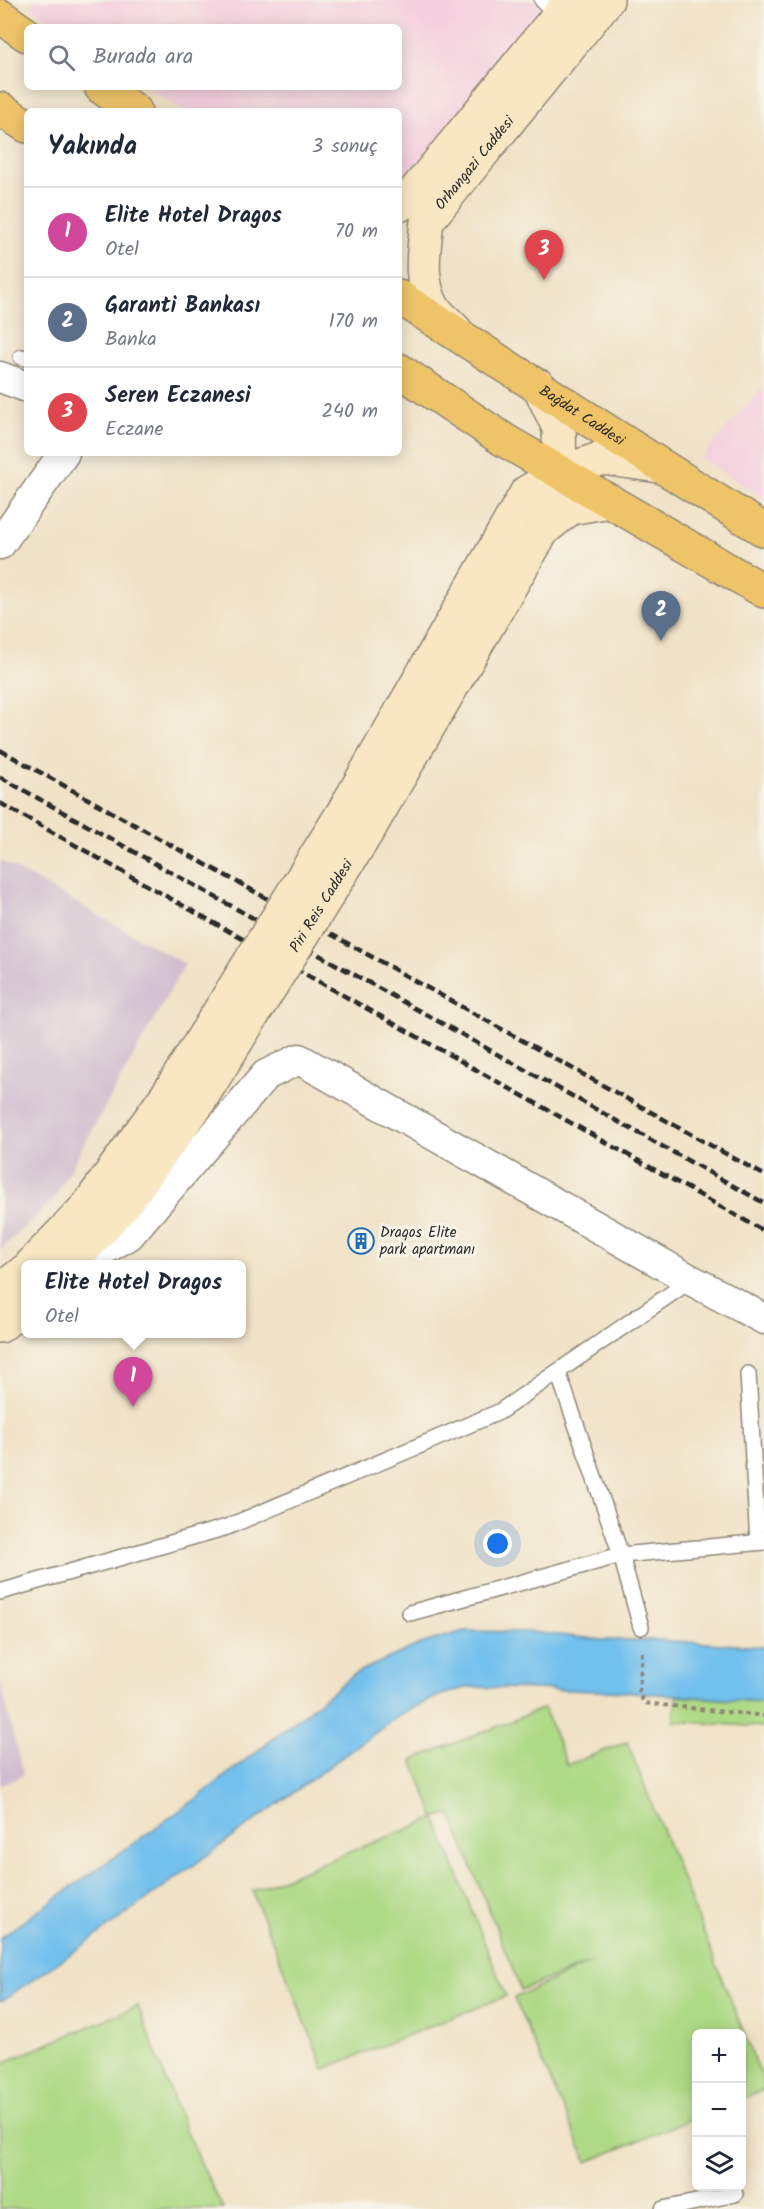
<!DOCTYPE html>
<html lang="tr">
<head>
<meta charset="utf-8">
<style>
  :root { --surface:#fff; --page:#f2f2f3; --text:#1f2937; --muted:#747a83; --line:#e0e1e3; --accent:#d93025 }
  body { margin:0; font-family:Kalam,sans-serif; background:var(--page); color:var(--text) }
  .controls { position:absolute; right:18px; bottom:18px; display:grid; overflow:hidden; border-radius:9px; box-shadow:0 3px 15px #0003 }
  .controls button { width:54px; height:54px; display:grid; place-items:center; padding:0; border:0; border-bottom:2px solid var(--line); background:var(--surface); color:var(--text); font:30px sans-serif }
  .you { position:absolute; left:498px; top:1544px; width:21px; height:21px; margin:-15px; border:4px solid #fff; border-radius:50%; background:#1a73e8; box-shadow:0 0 0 9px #1a73e833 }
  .badge { display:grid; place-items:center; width:39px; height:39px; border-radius:50%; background:var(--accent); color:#fff; font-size:20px; font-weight:700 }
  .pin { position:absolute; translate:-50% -50px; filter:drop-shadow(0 2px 3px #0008) }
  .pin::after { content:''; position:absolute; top:32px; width:21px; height:18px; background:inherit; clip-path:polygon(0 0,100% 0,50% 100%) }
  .popup { position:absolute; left:21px; top:1260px; width:225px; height:78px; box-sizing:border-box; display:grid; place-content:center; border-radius:9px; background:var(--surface); filter:drop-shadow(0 2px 4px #0005); font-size:20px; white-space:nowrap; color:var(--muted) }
  .popup b { font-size:22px; color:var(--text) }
  .popup::after { content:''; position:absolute; left:50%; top:100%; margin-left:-12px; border:12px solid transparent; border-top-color:var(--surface) }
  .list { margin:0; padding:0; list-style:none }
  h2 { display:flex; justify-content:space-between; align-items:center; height:78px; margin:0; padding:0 24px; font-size:26px }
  h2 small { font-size:20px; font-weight:400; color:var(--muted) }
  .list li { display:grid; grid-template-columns:39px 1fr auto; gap:18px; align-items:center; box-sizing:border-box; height:90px; padding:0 24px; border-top:2px solid var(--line) }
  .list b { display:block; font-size:22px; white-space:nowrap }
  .list p { margin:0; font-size:20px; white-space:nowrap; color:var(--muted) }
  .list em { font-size:20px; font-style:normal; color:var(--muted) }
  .icon { flex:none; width:33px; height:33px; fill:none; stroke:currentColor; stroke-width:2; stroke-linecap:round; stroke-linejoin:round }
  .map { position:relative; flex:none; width:764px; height:2209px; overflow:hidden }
  .search { position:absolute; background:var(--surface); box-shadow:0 3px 15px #0003; left:24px; top:24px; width:378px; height:66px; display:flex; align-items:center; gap:15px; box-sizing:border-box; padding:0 21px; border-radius:9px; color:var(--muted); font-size:22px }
  .panel { position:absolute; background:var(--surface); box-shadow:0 3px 15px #0003; left:24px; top:108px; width:378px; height:348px; border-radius:9px }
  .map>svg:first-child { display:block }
  .built { fill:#f4cfde }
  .industrial { fill:#d0bdce }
  .green { fill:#aed985; stroke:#6c8258; stroke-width:1.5 }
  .water { fill:#72c0ec; stroke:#4e768c; stroke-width:1.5 }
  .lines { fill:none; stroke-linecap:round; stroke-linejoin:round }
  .lane-casing { stroke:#8e8678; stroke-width:18 }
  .street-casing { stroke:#8e8678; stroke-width:33 }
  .secondary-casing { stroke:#8e8678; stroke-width:36 }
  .primary-casing { stroke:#8e8678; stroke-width:36 }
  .path { stroke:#8e8678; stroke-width:4; stroke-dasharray:4.5 4.5; stroke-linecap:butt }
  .lane { stroke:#fff; stroke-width:15 }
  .street { stroke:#fff; stroke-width:30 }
  .secondary { stroke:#f9e7c3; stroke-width:33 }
  .primary { stroke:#efc469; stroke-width:33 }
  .rail { stroke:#2b2b2b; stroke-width:4.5; stroke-dasharray:9 4.5; stroke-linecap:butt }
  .secondary-bridge-casing { stroke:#8e8678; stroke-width:36; stroke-linecap:butt }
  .secondary-bridge { stroke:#f9e7c3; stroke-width:33 }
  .labels { text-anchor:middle; stroke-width:6; stroke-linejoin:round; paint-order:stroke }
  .street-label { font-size:15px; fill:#2b2b2b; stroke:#f7f3e8 }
  .poi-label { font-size:15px; fill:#2b2b2b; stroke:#f7f3e8; text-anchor:start }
</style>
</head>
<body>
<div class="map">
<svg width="764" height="2209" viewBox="0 0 764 2209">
  <rect width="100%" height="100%" fill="#f7f3e8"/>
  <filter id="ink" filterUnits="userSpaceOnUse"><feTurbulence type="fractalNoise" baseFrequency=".0167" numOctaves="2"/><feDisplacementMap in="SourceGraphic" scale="12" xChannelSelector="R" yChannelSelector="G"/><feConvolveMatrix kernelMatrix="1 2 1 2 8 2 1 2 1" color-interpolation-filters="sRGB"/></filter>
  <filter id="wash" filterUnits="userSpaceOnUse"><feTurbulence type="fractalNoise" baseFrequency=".008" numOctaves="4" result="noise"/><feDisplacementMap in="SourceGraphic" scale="24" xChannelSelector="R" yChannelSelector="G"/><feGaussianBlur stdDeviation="1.35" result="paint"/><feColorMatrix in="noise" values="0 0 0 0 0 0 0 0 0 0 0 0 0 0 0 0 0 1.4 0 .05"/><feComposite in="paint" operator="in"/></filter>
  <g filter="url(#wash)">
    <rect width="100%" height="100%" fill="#f0e2c6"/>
    <g class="built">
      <polygon points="35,0 551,0 399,195 399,111 183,111 148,87 399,87 399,27 60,27 31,7"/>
      <polygon points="764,385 764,499 701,458"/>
    </g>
    <g class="industrial">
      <polygon points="0,860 185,964 53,1200 0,1250"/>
      <polygon points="0,1679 23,1775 0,1786"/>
    </g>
    <g class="green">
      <polygon points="677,1696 764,1702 764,1727 673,1721"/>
      <polygon points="544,1708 567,1765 627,1742 764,2083 764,2090 742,2099 742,2034 696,2034 696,2117 587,2162 514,1998 592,1962 521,1990 450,1813 435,1818 412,1760"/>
      <polygon points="435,1818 506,1996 324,2069 252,1891"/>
      <polygon points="138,2006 185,2130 223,2209 0,2209 0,2064"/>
    </g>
    <polygon class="water" points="464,1631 532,1632 603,1640 660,1640 764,1647 764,1702 632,1692 468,1687 441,1695 404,1712 88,1942 0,2002 0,1938 196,1799 356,1673 420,1644"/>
  </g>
  <g filter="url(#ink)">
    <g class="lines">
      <g class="lane-casing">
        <g id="lane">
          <polyline points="542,0 558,16"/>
          <polyline points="21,357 27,358"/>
          <polyline points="558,1372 621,1555 641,1627"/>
          <polyline points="748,1374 758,1542"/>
          <polyline points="0,1592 227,1527 499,1412 691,1280"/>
          <polyline points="410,1613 621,1555 764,1542"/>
          <polyline points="663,2209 735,2194"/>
        </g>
      </g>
      <g class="street-casing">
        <g id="street">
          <polyline points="0,377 27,387"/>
          <polyline points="0,544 64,453"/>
          <polyline points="79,1264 129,1235 266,1075 299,1059 691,1280 764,1319"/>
        </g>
      </g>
      <g class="secondary-casing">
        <g id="secondary">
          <polyline points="399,205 409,199 571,0"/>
          <path id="s1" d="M 456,331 C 449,323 438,315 433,307 C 418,281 424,249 427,221 L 607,0"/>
          <polyline points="543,530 570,508 610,501"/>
          <polyline points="344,811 527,492 560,473 602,458 659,466"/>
          <polyline points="370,827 543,530 560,473 559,428 539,386"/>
          <polyline points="32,1264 87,1207 170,1091"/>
          <polyline points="70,1264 123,1205 196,1106"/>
          <polyline points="0,1291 25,1271"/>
          <polyline points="0,1326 25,1305"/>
        </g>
      </g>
      <g class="primary-casing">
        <g id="primary">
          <polyline points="0,16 27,35"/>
          <polyline points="101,87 135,111"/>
          <polyline points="0,109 27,126"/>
          <path id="s2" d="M 399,297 C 521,375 641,455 764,530"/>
          <polyline points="399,370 504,440 764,591"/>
        </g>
      </g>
      <polyline class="path" points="642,1652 639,1693 644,1703 764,1716"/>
      <use href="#lane" class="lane"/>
      <use href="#street" class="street"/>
      <use href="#secondary" class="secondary"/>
      <use href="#primary" class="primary"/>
      <g class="rail">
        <polyline points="0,750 764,1175"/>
        <polyline points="0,777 764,1203"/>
        <polyline points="0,803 764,1231"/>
      </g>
      <g class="secondary-bridge-casing">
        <g id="secondary-bridge">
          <polyline points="170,1091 344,811"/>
          <path id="s3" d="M 196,1106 L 370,827"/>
        </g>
      </g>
      <use href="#secondary-bridge" class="secondary-bridge"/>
    </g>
  </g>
  <defs>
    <g id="building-ring" transform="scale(1.35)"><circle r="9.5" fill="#f7f3e8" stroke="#1f6fb2" stroke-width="1.5"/><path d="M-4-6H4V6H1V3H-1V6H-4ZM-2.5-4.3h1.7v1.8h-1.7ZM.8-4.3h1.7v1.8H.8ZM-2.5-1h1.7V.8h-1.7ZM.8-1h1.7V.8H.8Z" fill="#1f6fb2"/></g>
  </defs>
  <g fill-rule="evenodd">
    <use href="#building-ring" x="361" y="1241"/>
  </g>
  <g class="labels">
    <g class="street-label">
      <text dy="5" stroke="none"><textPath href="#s1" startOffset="196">Orhangazi Caddesi</textPath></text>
      <text dy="5" stroke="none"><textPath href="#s2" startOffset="218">Bağdat Caddesi</textPath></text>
      <text dy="5" stroke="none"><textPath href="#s3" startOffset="236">Piri Reis Caddesi</textPath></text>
    </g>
    <g class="poi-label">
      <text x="380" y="1237">Dragos Elite<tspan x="380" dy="17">park apartmanı</tspan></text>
    </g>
  </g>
</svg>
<div class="controls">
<button>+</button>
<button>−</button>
<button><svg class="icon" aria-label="layers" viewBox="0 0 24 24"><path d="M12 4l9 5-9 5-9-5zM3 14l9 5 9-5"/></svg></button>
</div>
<div class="you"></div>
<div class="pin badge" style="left:133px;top:1407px;background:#d1479c">1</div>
<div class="popup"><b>Elite Hotel Dragos</b>Otel</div>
<div class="pin badge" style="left:661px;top:641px;background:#5c6f8a">2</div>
<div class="pin badge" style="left:544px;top:280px;background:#e0444e">3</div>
<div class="search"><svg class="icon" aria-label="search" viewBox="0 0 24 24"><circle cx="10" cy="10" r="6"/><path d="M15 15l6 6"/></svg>Burada ara</div>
<section class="panel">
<h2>Yakında<small>3 sonuç</small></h2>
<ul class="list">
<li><span class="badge" style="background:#d1479c">1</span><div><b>Elite Hotel Dragos</b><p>Otel</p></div><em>70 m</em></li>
<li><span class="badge" style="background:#5c6f8a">2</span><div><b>Garanti Bankası</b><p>Banka</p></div><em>170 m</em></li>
<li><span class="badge" style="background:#e0444e">3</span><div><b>Seren Eczanesi</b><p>Eczane</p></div><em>240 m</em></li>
</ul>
</section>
</div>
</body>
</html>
